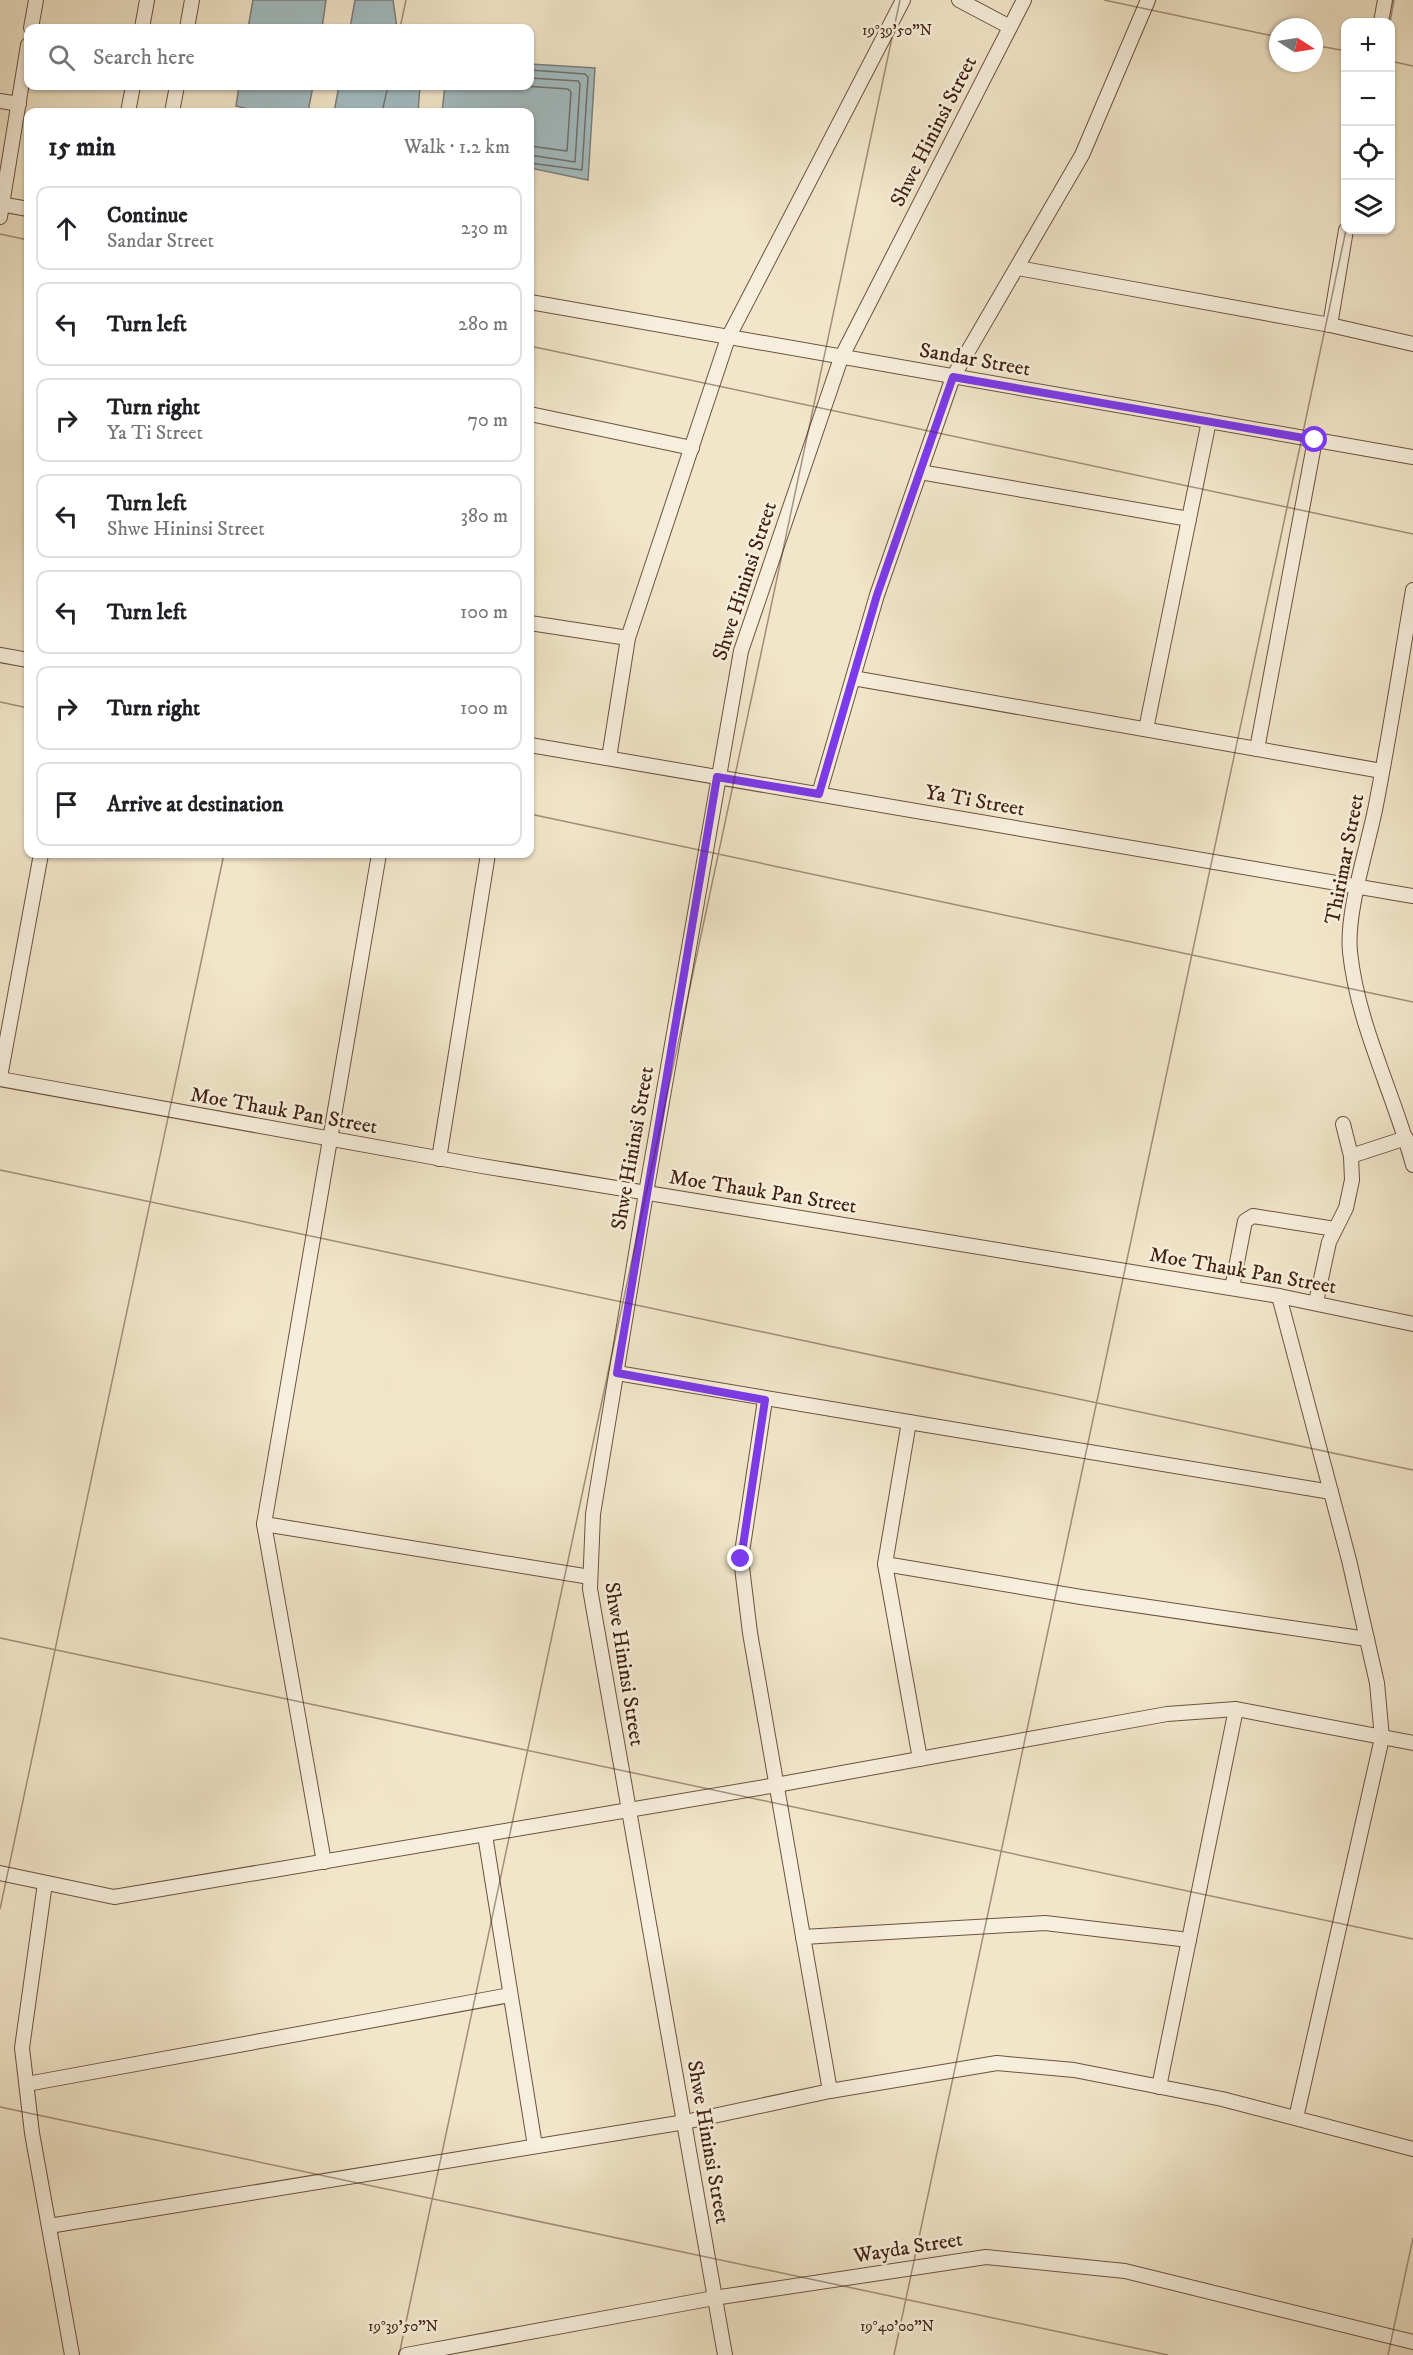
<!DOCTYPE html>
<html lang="en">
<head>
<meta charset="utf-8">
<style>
  :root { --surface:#fff; --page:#f2f2f2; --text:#202124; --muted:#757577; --line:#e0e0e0 }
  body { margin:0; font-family:"IM FELL DW Pica",serif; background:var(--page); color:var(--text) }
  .controls { position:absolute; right:18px; top:18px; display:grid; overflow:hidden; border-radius:12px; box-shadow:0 2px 4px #0004 }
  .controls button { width:54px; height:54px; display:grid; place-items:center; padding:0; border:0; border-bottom:2px solid var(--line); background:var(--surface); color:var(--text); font:30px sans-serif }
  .compass { position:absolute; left:1269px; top:18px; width:54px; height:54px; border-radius:50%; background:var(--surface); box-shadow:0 2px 4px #0004; rotate:102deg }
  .stop { position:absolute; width:18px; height:18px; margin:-14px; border:4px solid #7c3aed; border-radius:50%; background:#fff }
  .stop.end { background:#7c3aed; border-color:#fff; box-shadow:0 2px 6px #0008 }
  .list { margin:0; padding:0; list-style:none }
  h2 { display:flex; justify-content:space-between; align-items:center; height:78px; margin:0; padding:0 24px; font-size:26px }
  h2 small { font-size:20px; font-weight:400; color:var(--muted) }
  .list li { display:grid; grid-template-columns:39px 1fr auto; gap:18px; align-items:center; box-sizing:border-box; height:84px; margin:0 12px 12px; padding:0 12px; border:2px solid var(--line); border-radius:12px }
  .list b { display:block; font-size:22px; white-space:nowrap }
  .list p { margin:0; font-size:20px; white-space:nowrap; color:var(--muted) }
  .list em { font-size:20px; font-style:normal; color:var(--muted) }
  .icon { flex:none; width:33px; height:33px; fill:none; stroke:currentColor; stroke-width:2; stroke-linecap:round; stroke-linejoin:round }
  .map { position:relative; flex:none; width:1413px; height:2355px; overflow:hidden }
  .search { position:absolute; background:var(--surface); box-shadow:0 2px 4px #0004; left:24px; top:24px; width:510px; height:66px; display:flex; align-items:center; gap:15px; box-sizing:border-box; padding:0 21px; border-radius:12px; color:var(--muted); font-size:22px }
  .panel { position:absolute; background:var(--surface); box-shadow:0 2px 4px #0004; left:24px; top:108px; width:510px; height:750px; border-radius:12px }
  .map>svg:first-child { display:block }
  .water { fill:#a2bcc2; stroke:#7b7e7b; stroke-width:1.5 }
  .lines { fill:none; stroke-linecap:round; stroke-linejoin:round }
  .shore { stroke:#726e6a; stroke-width:1.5 }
  .minor-casing { stroke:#6d523f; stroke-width:16 }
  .minor { stroke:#f7efdd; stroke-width:14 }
  .route { stroke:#7c3aed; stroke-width:8 }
  .ticks { fill:none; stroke:#412111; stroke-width:1.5; stroke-opacity:0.45 }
  .labels { text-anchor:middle; stroke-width:5; stroke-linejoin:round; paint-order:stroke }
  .street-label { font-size:21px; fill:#412111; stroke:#f7efdd }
  .ticks-label { font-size:15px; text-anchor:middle; fill:#412111; stroke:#f7efdd; stroke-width:5; stroke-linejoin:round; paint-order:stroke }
</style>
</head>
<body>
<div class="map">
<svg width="1413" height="2355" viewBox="0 0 1413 2355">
  <rect width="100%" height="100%" fill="#f2e6ca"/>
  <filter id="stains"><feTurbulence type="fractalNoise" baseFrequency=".00333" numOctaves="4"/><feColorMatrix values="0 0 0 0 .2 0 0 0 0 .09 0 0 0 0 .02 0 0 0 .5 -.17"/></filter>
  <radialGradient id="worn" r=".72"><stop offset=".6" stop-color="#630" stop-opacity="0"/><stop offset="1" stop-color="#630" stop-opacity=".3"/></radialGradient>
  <g class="water">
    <polygon points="253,0 326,0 322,28 248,28"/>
    <polygon points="355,0 393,0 397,28 350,28"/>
    <polygon points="530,64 595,68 588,180 530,168 530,112 442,112 445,86 530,86"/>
    <polygon points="239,86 313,86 308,112 261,112 236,106"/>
    <polygon points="339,86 420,86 418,112 334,112"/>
  </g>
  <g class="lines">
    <g class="shore">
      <polyline points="530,70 585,74 588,77 582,170 530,163"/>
      <polyline points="530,78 578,81 580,84 575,162 530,155"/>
      <polyline points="524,86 568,89 571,92 567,151 530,146"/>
    </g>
    <g class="minor-casing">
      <g id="minor">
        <polyline points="959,0 1010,27"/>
        <polyline points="1381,22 1385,0"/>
        <polyline points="31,28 36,0"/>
        <polyline points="142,28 147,0"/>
        <polyline points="187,28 192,0"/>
        <polyline points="0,101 19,104"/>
        <polyline points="128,112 133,86"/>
        <polyline points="172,112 177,86"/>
        <polyline points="0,204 28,209"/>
        <polyline points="0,217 28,45"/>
        <polyline points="1018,268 1330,325 1413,344"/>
        <polyline points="530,302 1413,457"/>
        <polyline points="1330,325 1346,230"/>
        <polyline points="530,414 692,448"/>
        <polyline points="920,472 1189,519"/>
        <path d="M 1413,590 C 1401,661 1390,733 1376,805 C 1368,847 1346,911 1350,952 C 1358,1027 1394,1093 1413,1165"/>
        <polyline points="530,623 628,638"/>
        <polyline points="0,655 28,660"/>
        <polyline points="853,678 1382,771"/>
        <polyline points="1146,729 1209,421"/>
        <polyline points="530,745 1413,896"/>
        <polyline points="1257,749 1315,440"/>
        <polyline points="609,758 628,638 728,338 903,0"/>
        <polyline points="819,794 877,595 953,377 1082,155 1148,0"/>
        <polyline points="379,854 264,1524 590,1577"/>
        <polyline points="0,1077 41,854"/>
        <polyline points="0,1079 476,1165 1279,1296 1413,1324"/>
        <polyline points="1351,1156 1406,1138"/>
        <polyline points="439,1159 488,854"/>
        <polyline points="1232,1288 1245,1221 1253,1216 1335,1229"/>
        <polyline points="1279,1296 1349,1560 1377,1683 1382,1738 1296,2118"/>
        <polyline points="1316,1302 1329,1242 1346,1208 1352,1180 1351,1156 1343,1124"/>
        <polyline points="617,1373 909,1422"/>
        <polyline points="765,1400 741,1559 750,1633 830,2091"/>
        <polyline points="264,1524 324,1862"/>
        <polyline points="885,1564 1081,1597 1367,1639"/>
        <polyline points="920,1759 885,1564 909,1422 1331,1492"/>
        <polyline points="485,1835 535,2146"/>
        <polyline points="0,1873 114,1897 776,1785 1167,1714 1236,1709 1413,1743"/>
        <polyline points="45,1883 22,2048 32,2133 72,2355"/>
        <polyline points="803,1937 1045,1923 1189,1940"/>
        <polyline points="27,2084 510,1995"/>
        <polyline points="1159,2087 1236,1709"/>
        <polyline points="49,2226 685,2122 830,2091 997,2063 1074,2070 1222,2099 1413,2149"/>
        <polyline points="406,2355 714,2298 986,2257 1125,2271 1413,2342"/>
        <polyline points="725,2355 590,1589 593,1514 646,1193 741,651 841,358 1024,0"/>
      </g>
    </g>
    <use href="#minor" class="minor"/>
  </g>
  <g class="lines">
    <polyline class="route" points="741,1559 765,1400 617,1373 717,777 819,794 877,595 953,377 1315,440"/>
  </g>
  <path class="ticks" d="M 1104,0 L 1278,37M 1390,22 L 1394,0M 400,28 L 406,0M 1314,45 L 1346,51M 1390,61 L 1413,66M 382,112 L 388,86M 0,234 L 28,240M 530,346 L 1413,534M 0,702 L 28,708M 530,814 L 1413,1002M 0,1170 L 1413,1470M 0,1638 L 1413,1939M 0,1909 L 224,854M 0,2107 L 1168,2355M 399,2355 L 900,0M 894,2355 L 1346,230M 1388,2355 L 1413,2238"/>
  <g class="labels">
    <g class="street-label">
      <text transform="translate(933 131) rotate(-63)" y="7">Shwe Hininsi Street</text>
      <text transform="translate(975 359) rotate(10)" y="7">Sandar Street</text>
      <text transform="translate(744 581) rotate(-72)" y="7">Shwe Hininsi Street</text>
      <text transform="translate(975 800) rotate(10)" y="7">Ya Ti Street</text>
      <text transform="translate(1344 859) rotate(-79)" y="7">Thirimar Street</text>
      <text transform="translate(284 1110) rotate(10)" y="7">Moe Thauk Pan Street</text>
      <text transform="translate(632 1148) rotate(-80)" y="7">Shwe Hininsi Street</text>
      <text transform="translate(763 1191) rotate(9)" y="7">Moe Thauk Pan Street</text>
      <text transform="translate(1243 1270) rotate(10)" y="7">Moe Thauk Pan Street</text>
      <text transform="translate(625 1664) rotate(81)" y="7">Shwe Hininsi Street</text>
      <text transform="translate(709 2142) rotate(80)" y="7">Shwe Hininsi Street</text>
      <text transform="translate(908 2247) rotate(-9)" y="7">Wayda Street</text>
    </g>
  </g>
  <g class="ticks-label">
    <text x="897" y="35">19°39'50"N</text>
    <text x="403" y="2331">19°39'50"N</text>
    <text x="897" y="2331">19°40'00"N</text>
  </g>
  <rect width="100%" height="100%" filter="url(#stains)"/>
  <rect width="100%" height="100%" fill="url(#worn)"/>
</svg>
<div class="controls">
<button>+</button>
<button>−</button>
<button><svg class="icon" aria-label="locate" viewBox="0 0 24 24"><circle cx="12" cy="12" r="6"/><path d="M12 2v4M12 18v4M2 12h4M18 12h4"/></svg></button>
<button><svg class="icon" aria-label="layers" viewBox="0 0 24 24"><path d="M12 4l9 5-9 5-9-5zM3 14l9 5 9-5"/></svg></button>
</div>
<svg class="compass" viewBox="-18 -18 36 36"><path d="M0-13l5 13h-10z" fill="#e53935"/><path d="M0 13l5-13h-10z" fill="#757577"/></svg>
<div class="stop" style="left:1315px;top:440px"></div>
<div class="stop end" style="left:741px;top:1559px"></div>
<div class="search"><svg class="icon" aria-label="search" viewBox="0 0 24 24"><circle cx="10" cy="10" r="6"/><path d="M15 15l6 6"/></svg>Search here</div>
<section class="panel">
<h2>15 min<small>Walk · 1.2 km</small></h2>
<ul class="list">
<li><svg class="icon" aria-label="ahead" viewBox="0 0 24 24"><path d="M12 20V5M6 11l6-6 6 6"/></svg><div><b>Continue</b><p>Sandar Street</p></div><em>230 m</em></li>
<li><svg class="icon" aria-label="left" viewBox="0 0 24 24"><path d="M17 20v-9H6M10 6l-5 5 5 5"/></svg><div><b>Turn left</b></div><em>280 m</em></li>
<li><svg class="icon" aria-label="right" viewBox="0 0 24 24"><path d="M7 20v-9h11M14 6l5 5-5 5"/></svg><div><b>Turn right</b><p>Ya Ti Street</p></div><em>70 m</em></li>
<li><svg class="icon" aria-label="left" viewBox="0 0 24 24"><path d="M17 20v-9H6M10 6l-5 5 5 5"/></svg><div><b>Turn left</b><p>Shwe Hininsi Street</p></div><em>380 m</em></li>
<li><svg class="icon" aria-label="left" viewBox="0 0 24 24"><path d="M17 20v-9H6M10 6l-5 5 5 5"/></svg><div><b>Turn left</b></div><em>100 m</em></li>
<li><svg class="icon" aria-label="right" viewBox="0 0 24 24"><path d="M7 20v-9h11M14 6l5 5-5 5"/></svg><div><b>Turn right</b></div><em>100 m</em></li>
<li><svg class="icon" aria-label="arrive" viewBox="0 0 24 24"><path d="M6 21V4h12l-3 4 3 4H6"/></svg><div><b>Arrive at destination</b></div></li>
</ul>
</section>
</div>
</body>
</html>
